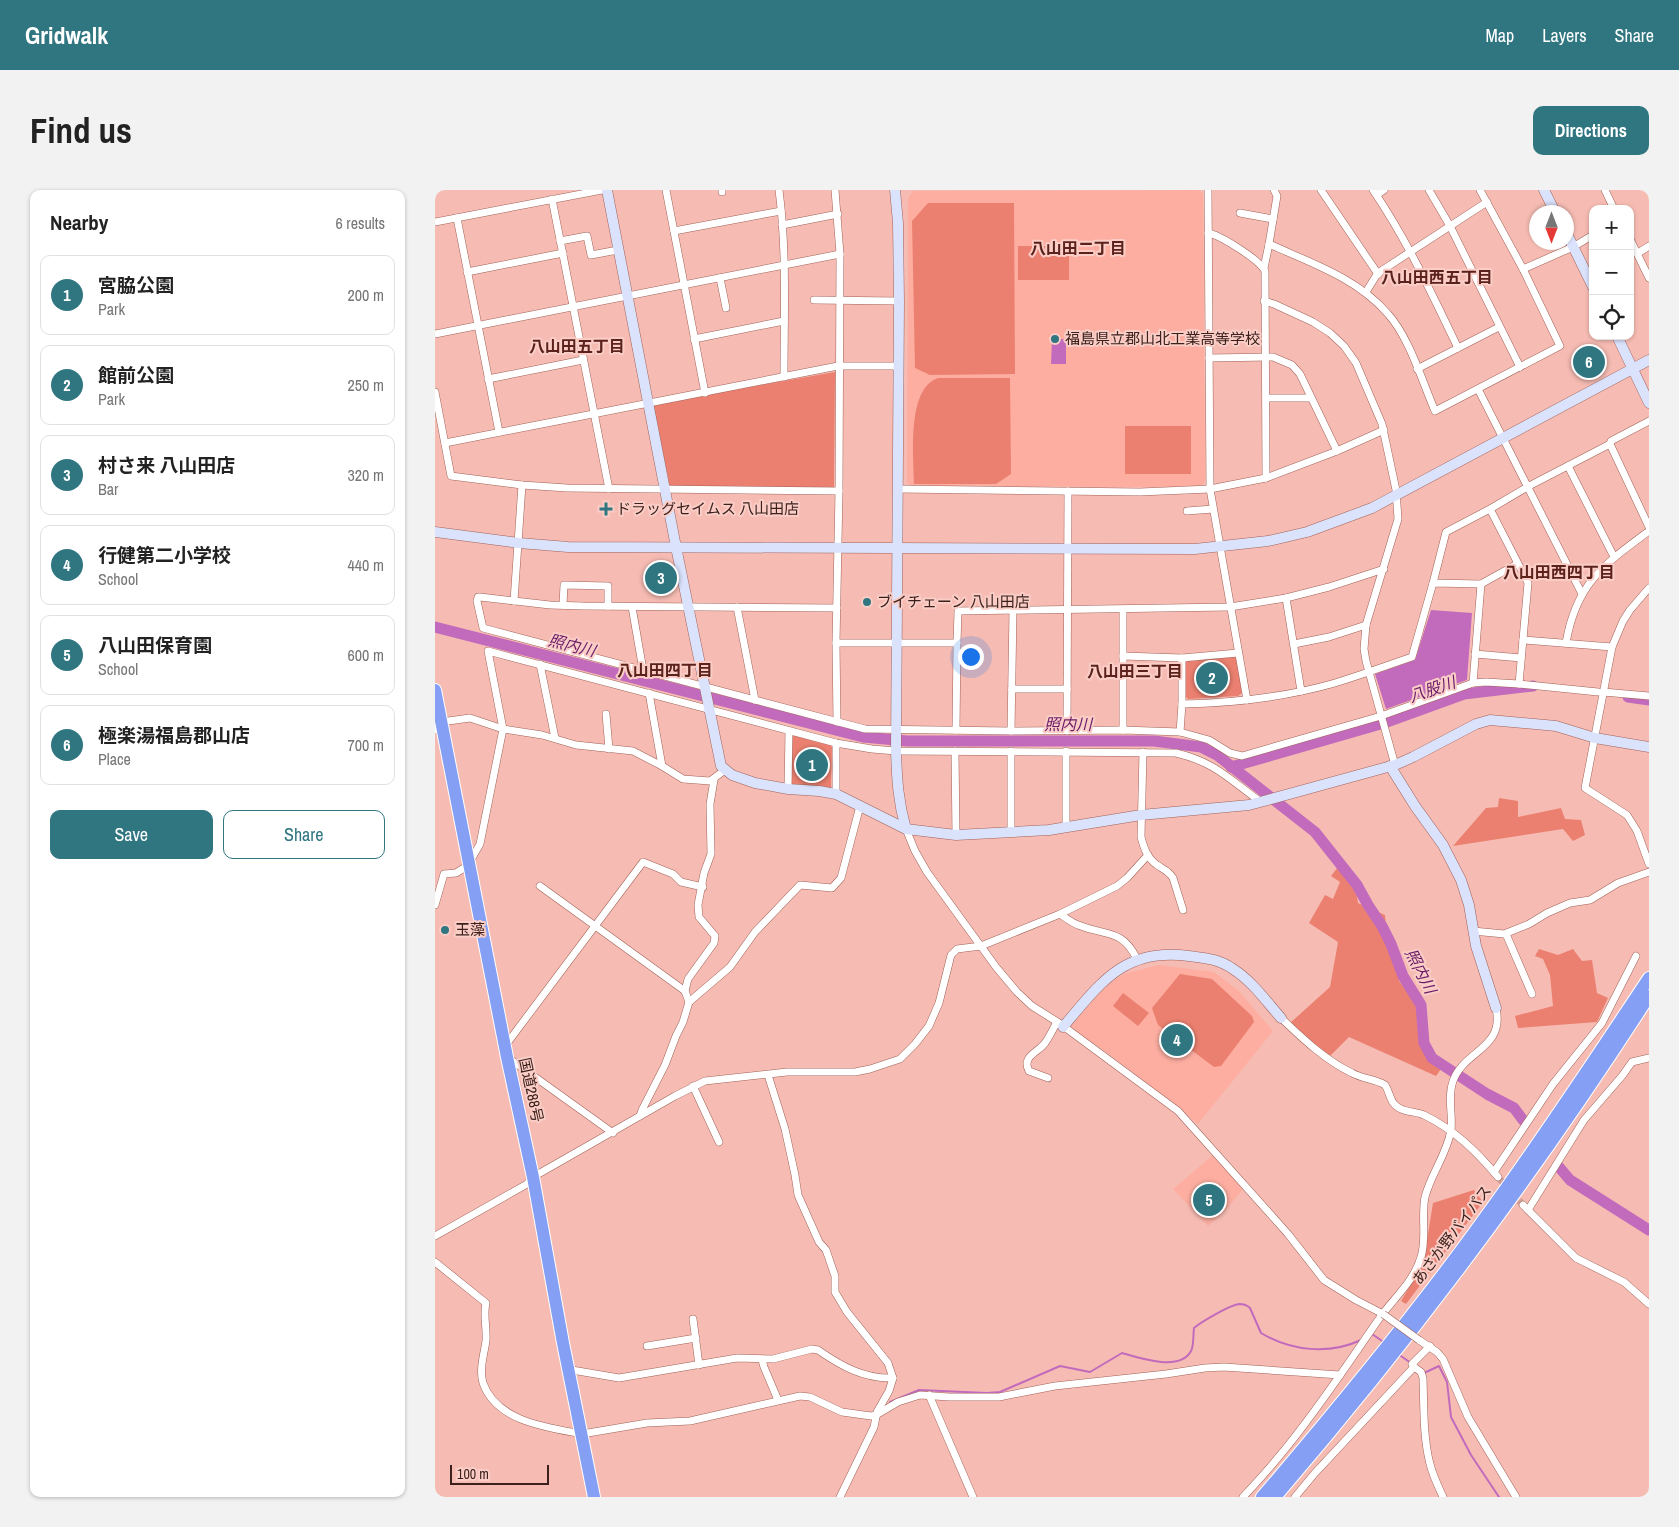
<!DOCTYPE html>
<html lang="en">
<head>
<meta charset="utf-8">
<style>
  :root { --surface:#fff; --page:#f2f2f2; --text:#222; --muted:#767676; --line:#e0e0e0; --accent:#2f7681 }
  body { margin:0; font-family:"Archivo Narrow","Noto Sans JP",sans-serif; background:var(--page); color:var(--text) }
  .controls { position:absolute; right:15px; top:15px; display:grid; overflow:hidden; border-radius:10px; box-shadow:0 1px 4px #0004 }
  .controls button { width:45px; height:45px; display:grid; place-items:center; padding:0; border:0; border-bottom:1px solid var(--line); background:var(--surface); color:var(--text); font:25px sans-serif }
  .compass { position:absolute; left:1094px; top:15px; width:45px; height:45px; border-radius:50%; background:var(--surface); box-shadow:0 1px 4px #0004; rotate:180deg }
  .scale { position:absolute; left:15px; bottom:12px; width:99px; box-sizing:border-box; padding-left:5px; border:2px solid #3b201c; border-top:0; font-size:14px; line-height:18px; white-space:nowrap; color:#3b201c; -webkit-text-stroke:4px #facdc6; paint-order:stroke }
  .you { position:absolute; left:535px; top:466px; width:18px; height:18px; margin:-12px; border:4px solid #fff; border-radius:50%; background:#1a73e8; box-shadow:0 0 0 8px #1a73e833 }
  .badge { display:grid; place-items:center; width:32px; height:32px; border-radius:50%; background:var(--accent); color:#fff; font-size:16px; font-weight:700 }
  .pin { position:absolute; translate:-50% -50%; border:2px solid #fff; box-shadow:0 1px 5px #0006 }
  .list { margin:0; padding:0; list-style:none }
  h2 { display:flex; justify-content:space-between; align-items:center; height:65px; margin:0; padding:0 20px; font-size:21px }
  h2 small { font-size:16px; font-weight:400; color:var(--muted) }
  .list li { display:grid; grid-template-columns:32px 1fr auto; gap:15px; align-items:center; box-sizing:border-box; height:80px; margin:0 10px 10px; padding:0 10px; border:1px solid var(--line); border-radius:10px }
  .list b { display:block; font-size:19px; white-space:nowrap }
  .list p { margin:0; font-size:16px; white-space:nowrap; color:var(--muted) }
  .list em { font-size:16px; font-style:normal; color:var(--muted) }
  .actions { display:flex; gap:10px; padding:15px 20px }
  .actions a { flex:1; padding:11px 0; border:1px solid var(--accent); border-radius:10px; text-align:center; font-size:18px; color:var(--accent) }
  .actions .main { background:var(--accent); color:#fff }
  .icon { flex:none; width:28px; height:28px; fill:none; stroke:currentColor; stroke-width:2; stroke-linecap:round; stroke-linejoin:round }
  .map { position:relative; flex:none; width:1214px; height:1307px; overflow:hidden; border-radius:10px }
  header { display:flex; align-items:center; gap:30px; box-sizing:border-box; height:70px; padding:0 25px; background:var(--accent); color:#fff }
  header strong { font-size:24px }
  nav { display:flex; gap:28px; margin-inline-start:auto; font-size:18px }
  .intro { display:flex; align-items:center; justify-content:space-between; box-sizing:border-box; height:120px; padding:0 30px }
  h1 { margin:0; font-size:35px }
  .button { padding:12px 22px; border-radius:10px; background:var(--accent); color:#fff; font-size:18px; font-weight:700 }
  main { display:flex; gap:30px; padding:0 30px }
  aside { flex:1; background:var(--surface); border-radius:10px; box-shadow:0 1px 4px #0004 }
  .map>svg:first-child { display:block }
  .built { fill:#fdaea1 }
  .green { fill:#eb8070 }
  .water { fill:#c26bbd }
  .lines { fill:none; stroke-linecap:round; stroke-linejoin:round }
  .stream { stroke:#c26bbd; stroke-width:2 }
  .river { stroke:#c26bbd; stroke-width:11 }
  .street-tunnel { stroke:#d19d95; stroke-width:7; stroke-dasharray:7 3.5; stroke-linecap:butt }
  .street-casing { stroke:#a16157; stroke-width:8 }
  .secondary-casing { stroke:#a16157; stroke-width:11 }
  .highway-casing { stroke:#fff; stroke-width:14 }
  .street { stroke:#fff; stroke-width:7 }
  .secondary { stroke:#dae2fc; stroke-width:10 }
  .highway { stroke:#849ff4; stroke-width:12 }
  .street-bridge-casing { stroke:#a16157; stroke-width:8; stroke-linecap:butt }
  .street-bridge { stroke:#fff; stroke-width:7 }
  .poi-dot { fill:#2f7681; stroke:#facdc6; stroke-width:2 }
  .labels { text-anchor:middle; stroke-width:4; stroke-linejoin:round; paint-order:stroke }
  .poi-label { font-size:15px; fill:#3b201c; stroke:#facdc6; text-anchor:start }
  .street-label { font-size:15px; fill:#3b201c; stroke:#facdc6 }
  .neighbourhood-label { font-size:16px; font-weight:bold; fill:#5b221b; stroke:#facdc6 }
  .water-label { font-size:16px; font-style:italic; fill:#6a1b68; stroke:#facdc6 }
</style>
</head>
<body>
<header>
<strong>Gridwalk</strong>
<nav><a>Map</a><a>Layers</a><a>Share</a></nav>
</header>
<div class="intro"><h1>Find us</h1><a class="button">Directions</a></div>
<main>
<aside>
<h2>Nearby<small>6 results</small></h2>
<ul class="list">
<li><span class="badge">1</span><div><b>宮脇公園</b><p>Park</p></div><em>200 m</em></li>
<li><span class="badge">2</span><div><b>館前公園</b><p>Park</p></div><em>250 m</em></li>
<li><span class="badge">3</span><div><b>村さ来 八山田店</b><p>Bar</p></div><em>320 m</em></li>
<li><span class="badge">4</span><div><b>行健第二小学校</b><p>School</p></div><em>440 m</em></li>
<li><span class="badge">5</span><div><b>八山田保育園</b><p>School</p></div><em>600 m</em></li>
<li><span class="badge">6</span><div><b>極楽湯福島郡山店</b><p>Place</p></div><em>700 m</em></li>
</ul>
<div class="actions"><a class="main">Save</a><a>Share</a></div>
</aside>
<div class="map">
<svg width="1214" height="1307" viewBox="0 0 1214 1307">
  <rect width="100%" height="100%" fill="#f6bcb3"/>
  <g class="built">
    <polygon points="764,0 768,4 770,290 768,295 738,297 475,296 472,292 473,8 478,1"/>
    <polygon points="723,775 779,782 804,801 838,841 763,934 744,918 667,859 635,838 664,803 681,789 689,784"/>
    <polygon points="778,965 808,999 790,1021 773,1036 738,999"/>
  </g>
  <g class="green">
    <polygon points="493,13 579,13 580,184 495,185 480,178 477,31"/>
    <rect x="583" y="56" width="51" height="34"/>
    <polygon points="400,182 399,297 235,297 218,214"/>
    <path d="M 503,188 L 575,188 L 576,284 L 561,294 L 479,294 C 479,267 471,199 503,188 Z"/>
    <rect x="690" y="236" width="66" height="48"/>
    <polygon points="799,467 802,469 807,503 803,506 753,509 750,506 750,473 753,471"/>
    <polygon points="359,545 395,554 397,557 396,599 357,596 356,593 356,547"/>
    <polygon points="1064,608 1083,611 1083,627 1126,618 1130,629 1146,630 1150,645 1138,651 1128,639 1018,656 1051,618 1063,617"/>
    <polygon points="903,677 920,695 923,713 950,725 952,750 965,785 964,791 984,817 993,858 1008,876 1001,886 914,847 894,867 854,834 895,797 903,752 874,733 890,705 898,709 905,692 896,686"/>
    <polygon points="1104,759 1123,765 1138,759 1147,771 1157,770 1162,803 1173,808 1162,832 1083,838 1080,826 1118,816 1115,785 1108,769 1100,766"/>
    <polygon points="745,784 777,789 817,826 819,832 786,876 779,877 723,835 717,818"/>
    <polygon points="688,803 714,823 703,836 678,816"/>
    <polygon points="1039,1000 1048,1012 971,1114 966,1111 988,1075 998,1013"/>
  </g>
  <g class="water">
    <polygon points="617,149 631,149 631,174 616,174"/>
    <polygon points="996,420 1037,423 1032,490 951,519 940,484 980,470"/>
  </g>
  <g class="lines">
    <g class="stream">
      <polyline points="935,1145 937,1144 950,1153"/>
      <polyline points="963,1164 976,1173"/>
      <polyline points="989,1183 1004,1176 1012,1192 1016,1227 1036,1265 1064,1307"/>
      <path d="M 455,1212 L 484,1200 L 552,1203 L 565,1202 L 625,1176 L 655,1182 L 687,1163 C 704,1168 745,1182 756,1161 C 759,1156 758,1145 759,1138 C 766,1132 795,1115 804,1114 C 809,1114 812,1115 815,1118 L 826,1143 C 856,1161 894,1165 926,1150"/>
    </g>
    <g class="river">
      <polyline points="0,437 428,547 472,551 719,551 766,557 782,565 880,642 922,695 933,715 947,736 956,754 968,786 986,815 989,853 997,868 1052,904 1079,918 1088,930"/>
      <polyline points="1193,507 1214,510"/>
      <polyline points="796,577 949,533 1029,504 1098,496"/>
      <polyline points="1124,977 1135,990 1214,1040"/>
    </g>
    <polyline class="street-tunnel" points="1063,987 1088,1015"/>
    <g class="street-casing">
      <g id="street">
        <polyline points="231,0 270,203"/>
        <polyline points="287,0 287,2"/>
        <path d="M 344,0 C 352,62 349,124 349,187"/>
        <polyline points="400,0 405,64 404,301 401,453 402,532"/>
        <polyline points="773,0 775,299 812,510"/>
        <polyline points="886,0 943,84"/>
        <path d="M 938,0 C 972,50 997,104 1023,158"/>
        <polyline points="994,0 1015,36 1085,177"/>
        <polyline points="1170,0 1179,19"/>
        <polyline points="942,5 949,0"/>
        <polyline points="117,9 174,299"/>
        <polyline points="805,23 838,29"/>
        <polyline points="22,28 64,242"/>
        <polyline points="0,32 167,0"/>
        <polyline points="347,35 403,24"/>
        <polyline points="239,41 346,21"/>
        <path d="M 773,43 C 785,45 825,70 830,81 L 831,288"/>
        <polyline points="1195,49 1214,88"/>
        <polyline points="125,51 152,46 156,65 183,60"/>
        <path d="M 834,54 C 876,73 922,88 953,124 C 974,147 987,191 1000,221 L 1125,156 L 1088,79 L 1045,0"/>
        <polyline points="1203,63 1214,56"/>
        <polyline points="829,78 834,54 842,6 839,0"/>
        <polyline points="1088,79 1138,57 1158,45"/>
        <polyline points="32,82 128,63"/>
        <polyline points="285,88 291,118"/>
        <polyline points="931,102 941,86 946,81 1052,12"/>
        <polyline points="379,110 464,111"/>
        <polyline points="829,111 839,114 878,132 895,143 909,156 921,173 947,234 961,300 963,329 931,435 929,459 931,471 960,575"/>
        <polyline points="0,144 405,64"/>
        <polyline points="259,149 349,131"/>
        <polyline points="774,168 838,167 857,175 865,184 902,261"/>
        <polyline points="982,179 1064,137"/>
        <polyline points="53,189 148,170"/>
        <polyline points="1043,199 1147,404"/>
        <polyline points="0,202 16,286 87,295 132,298 404,301"/>
        <polyline points="831,208 876,208"/>
        <polyline points="10,253 403,176 463,176"/>
        <polyline points="1175,254 1176,251 1214,231"/>
        <polyline points="1133,276 1179,367"/>
        <polyline points="463,299 705,302 775,299 831,288 902,261 949,240"/>
        <polyline points="752,321 778,319"/>
        <polyline points="998,393 1011,342 1055,319"/>
        <polyline points="1214,398 1195,420 1188,431 1177,457 1150,598 1192,625 1202,641 1214,674"/>
        <polyline points="851,408 866,501"/>
        <polyline points="79,411 87,295"/>
        <polyline points="128,415 129,395 173,396 173,416"/>
        <polyline points="197,417 208,480"/>
        <polyline points="302,417 320,510"/>
        <path d="M 402,418 L 148,416 L 115,415 L 45,407 L 43,407 L 42,411 L 48,438 L 430,539 L 576,541 L 688,540 L 745,542 L 747,514 C 798,513 851,507 900,493 C 926,485 951,476 977,467 L 998,393 L 1046,394 L 1082,374"/>
        <polyline points="1088,450 1177,457"/>
        <polyline points="401,453 522,453 523,421 795,417 851,408 894,397 949,379"/>
        <path d="M 1131,453 C 1141,394 1168,375 1214,341"/>
        <polyline points="859,454 894,447 931,435"/>
        <polyline points="1040,464 1086,468"/>
        <polyline points="688,466 747,468 803,463"/>
        <polyline points="747,468 747,514"/>
        <polyline points="105,474 120,548"/>
        <polyline points="1038,493 1046,394"/>
        <polyline points="1084,494 1093,393 1055,319 1094,296 1175,254 1214,337"/>
        <polyline points="577,499 632,499"/>
        <polyline points="1168,502 1214,506"/>
        <polyline points="214,503 227,576"/>
        <polyline points="171,524 174,559"/>
        <polyline points="6,532 35,528 68,539 107,545 141,555 198,561 227,576 248,589 275,591 290,580"/>
        <polyline points="0,540 1,540"/>
        <polyline points="521,540 522,453"/>
        <polyline points="688,540 688,420"/>
        <polyline points="576,541 578,420"/>
        <polyline points="632,541 633,301"/>
        <polyline points="745,542 774,550 795,563 807,566 946,526 1038,493 1051,492 1084,494 1163,502"/>
        <polyline points="520,561 521,645"/>
        <polyline points="576,561 576,642"/>
        <polyline points="631,561 631,638"/>
        <path d="M 708,562 L 706,647 C 709,658 712,668 722,675 C 728,679 734,681 738,688 L 748,720"/>
        <polyline points="353,599 354,541"/>
        <polyline points="401,604 401,553"/>
        <polyline points="471,639 480,661 492,682 561,777 582,802 597,816 624,833 743,921 853,1044 889,1090 921,1110 948,1124"/>
        <path d="M 34,673 L 45,654 L 68,539 L 53,461 L 401,553 L 437,559 L 461,561 L 741,563 C 780,572 795,590 826,612"/>
        <polyline points="105,696 250,801"/>
        <polyline points="0,715 9,684 21,683 29,678"/>
        <polyline points="625,724 682,696 692,688 713,665"/>
        <polyline points="1038,741 1069,744 1094,734 1112,723 1135,713 1155,710 1183,693 1214,682"/>
        <polyline points="1071,744 1097,804"/>
        <polyline points="254,812 250,801 253,789 279,753 280,746 264,727 263,715 269,683 276,664 275,614 279,590"/>
        <path d="M 846,828 C 868,849 890,870 917,883 C 928,889 940,889 950,895 C 955,902 954,909 960,915 C 968,923 980,921 989,925 C 1020,940 1042,962 1063,987"/>
        <polyline points="70,856 208,672 238,684 246,692 268,697"/>
        <polyline points="72,867 178,943"/>
        <polyline points="333,885 350,939 360,985 363,1005 384,1052 391,1060 400,1086 400,1102 412,1122 453,1173 458,1188 454,1201 442,1222 439,1237 405,1307"/>
        <path d="M 613,888 L 594,881 C 586,866 604,862 610,853 C 615,846 618,839 622,832"/>
        <polyline points="258,896 284,952"/>
        <polyline points="205,926 207,920 230,875 241,846 248,832 254,812 295,777 320,742 365,695 397,698 406,688 425,616"/>
        <polyline points="1059,982 1118,894 1167,833 1201,766"/>
        <polyline points="1088,1015 1141,1068 1189,1092 1214,1114"/>
        <polyline points="1093,1020 1149,930 1187,886 1197,872 1214,868"/>
        <path d="M 0,1046 L 92,994 L 98,987 L 240,906 L 270,891 L 352,882 L 420,882 L 435,879 L 465,869 L 480,854 L 494,836 L 504,813 L 516,765 L 522,759 L 546,756 L 625,724 C 631,728 638,734 646,736 C 672,746 687,739 702,769"/>
        <path d="M 0,1072 L 51,1113 C 48,1124 52,1138 51,1151 C 49,1164 44,1180 48,1193 C 61,1230 108,1237 142,1243"/>
        <polyline points="258,1129 264,1175"/>
        <polyline points="984,1150 1002,1162 1008,1169 1033,1227 1081,1307"/>
        <polyline points="212,1156 261,1148"/>
        <polyline points="327,1170 329,1177 343,1210"/>
        <path d="M 979,1177 L 986,1182 L 988,1188 C 989,1217 988,1247 995,1274 C 998,1286 1003,1296 1008,1307"/>
        <path d="M 131,1179 L 184,1188 L 302,1168 L 338,1169 L 377,1159 L 383,1160 C 406,1176 429,1189 458,1188"/>
        <polyline points="494,1205 538,1307"/>
        <polyline points="147,1244 212,1233 255,1231 365,1206 375,1207 407,1222 436,1226 441,1225 463,1212 485,1205 514,1207 564,1207 620,1196 731,1184 770,1178 789,1177 905,1185"/>
        <path d="M 808,1307 C 821,1293 834,1279 846,1264 C 882,1221 913,1173 946,1126 C 960,1107 979,1091 986,1067 C 992,1048 986,1027 990,1007 C 996,984 1012,964 1016,940 C 1018,924 1012,908 1018,891 C 1029,860 1070,859 1061,818"/>
        <polyline points="860,1307 880,1283 979,1177 977,1174 995,1156"/>
      </g>
    </g>
    <g class="secondary-casing">
      <g id="secondary">
        <polyline points="172,0 241,357 286,576 297,585 320,593 353,599 384,601 401,604 471,639 521,645 614,640 706,625 814,615 960,575 978,567 1041,534 1055,530 1121,536 1160,548 1214,557"/>
        <path d="M 460,0 L 463,33 L 464,111 L 461,561 C 462,590 463,611 471,639"/>
        <polyline points="1109,0 1120,22"/>
        <polyline points="1132,44 1158,97"/>
        <polyline points="1182,146 1214,213"/>
        <polyline points="0,342 84,353 133,357 760,359 833,351 872,342 937,318 1214,170"/>
        <polyline points="955,576 980,616 1008,655 1026,690 1034,715 1041,756 1061,818"/>
        <path d="M 628,837 C 666,792 690,757 754,766 C 770,768 784,769 798,779 C 817,791 831,811 846,828"/>
      </g>
    </g>
    <g class="highway-casing">
      <g id="highway">
        <polyline points="0,500 72,867 98,987 128,1153 159,1307"/>
        <path d="M 827,1307 C 904,1217 980,1125 1049,1029 C 1107,950 1160,869 1214,788"/>
        <path d="M 840,1307 C 976,1149 1101,982 1214,806"/>
      </g>
    </g>
    <use href="#street" class="street"/>
    <use href="#secondary" class="secondary"/>
    <use href="#highway" class="highway"/>
    <g class="street-bridge-casing">
      <polyline id="street-bridge" points="948,1124 984,1150"/>
    </g>
    <use href="#street-bridge" class="street-bridge"/>
  </g>
  <g class="poi-dot">
    <circle cx="620" cy="149" r="5"/>
    <path d="M168.5 311.5h5v5h5v5h-5v5h-5v-5h-5v-5h5z"/>
    <circle cx="432" cy="412" r="5"/>
    <circle cx="10" cy="740" r="5"/>
  </g>
  <g class="labels">
    <g class="poi-label">
      <text x="630" y="154">福島県立郡山北工業高等学校</text>
      <text x="181" y="324">ドラッグセイムス 八山田店</text>
      <text x="442" y="417">ブイチェーン 八山田店</text>
      <text x="20" y="745">玉藻</text>
    </g>
    <g class="street-label">
      <text transform="translate(96 900) rotate(78)" y="5">国道288号</text>
      <text transform="translate(1017 1045) rotate(-53)" y="5">あさか野バイパス</text>
    </g>
    <g class="neighbourhood-label">
      <text x="643" y="64">八山田二丁目</text>
      <text x="1002" y="93">八山田西五丁目</text>
      <text x="142" y="162">八山田五丁目</text>
      <text x="1124" y="388">八山田西四丁目</text>
      <text x="230" y="486">八山田四丁目</text>
      <text x="700" y="487">八山田三丁目</text>
    </g>
    <g class="water-label">
      <text transform="translate(137 455) rotate(14)" y="6">照内川</text>
      <text transform="translate(997 499) rotate(-19)" y="6">八股川</text>
      <text x="633" y="540">照内川</text>
      <text transform="translate(986 781) rotate(63)" y="6">照内川</text>
    </g>
  </g>
</svg>
<div class="controls">
<button>+</button>
<button>−</button>
<button><svg class="icon" aria-label="locate" viewBox="0 0 24 24"><circle cx="12" cy="12" r="6"/><path d="M12 2v4M12 18v4M2 12h4M18 12h4"/></svg></button>
</div>
<svg class="compass" viewBox="-18 -18 36 36"><path d="M0-13l5 13h-10z" fill="#e53935"/><path d="M0 13l5-13h-10z" fill="#767676"/></svg>
<div class="scale">100 m</div>
<div class="you"></div>
<div class="pin badge" style="left:377px;top:575px">1</div>
<div class="pin badge" style="left:777px;top:488px">2</div>
<div class="pin badge" style="left:226px;top:388px">3</div>
<div class="pin badge" style="left:742px;top:850px">4</div>
<div class="pin badge" style="left:774px;top:1010px">5</div>
<div class="pin badge" style="left:1154px;top:172px">6</div>
</div>
</main>
</body>
</html>
